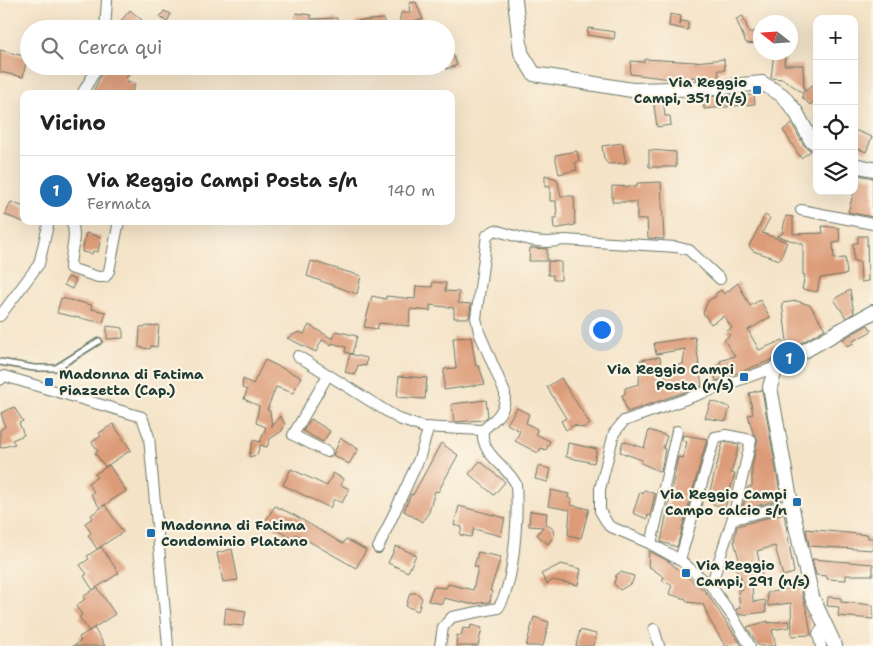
<!DOCTYPE html>
<html lang="it">
<head>
<meta charset="utf-8">
<style>
  :root { --surface:#fff; --page:#f6f6f6; --text:#222; --muted:#767676; --line:#e0e0e0; --accent:#1f6fb2 }
  body { margin:0; font-family:"Shantell Sans",sans-serif; background:var(--page); color:var(--text) }
  .controls { position:absolute; right:15px; top:15px; display:grid; overflow:hidden; border-radius:10px; box-shadow:0 5px 20px #0002 }
  .controls button { width:45px; height:45px; display:grid; place-items:center; padding:0; border:0; border-bottom:1px solid var(--line); background:var(--surface); color:var(--text); font:25px sans-serif }
  .compass { position:absolute; left:753px; top:15px; width:45px; height:45px; border-radius:50%; background:var(--surface); box-shadow:0 5px 20px #0002; rotate:287deg }
  .you { position:absolute; left:601px; top:329px; width:18px; height:18px; margin:-12px; border:4px solid #fff; border-radius:50%; background:#1a73e8; box-shadow:0 0 0 8px #1a73e833 }
  .badge { display:grid; place-items:center; width:32px; height:32px; border-radius:50%; background:var(--accent); color:#fff; font-size:16px; font-weight:700 }
  .pin { position:absolute; translate:-50% -50%; border:2px solid #fff; box-shadow:0 1px 5px #0006 }
  .list { margin:0; padding:0; list-style:none }
  h2 { display:flex; justify-content:space-between; align-items:center; height:65px; margin:0; padding:0 20px; font-size:21px }
  h2 small { font-size:16px; font-weight:400; color:var(--muted) }
  .list li { display:grid; grid-template-columns:32px 1fr auto; gap:15px; align-items:center; box-sizing:border-box; height:70px; padding:0 20px; border-top:1px solid var(--line) }
  .list b { display:block; font-size:19px; white-space:nowrap }
  .list p { margin:0; font-size:16px; white-space:nowrap; color:var(--muted) }
  .list em { font-size:16px; font-style:normal; color:var(--muted) }
  .icon { flex:none; width:28px; height:28px; fill:none; stroke:currentColor; stroke-width:2; stroke-linecap:round; stroke-linejoin:round }
  .map { position:relative; flex:none; width:873px; height:646px; overflow:hidden }
  .search { position:absolute; background:var(--surface); box-shadow:0 5px 20px #0002; left:20px; top:20px; width:435px; height:55px; display:flex; align-items:center; gap:12px; box-sizing:border-box; padding:0 18px; border-radius:28px; color:var(--muted); font-size:19px }
  .panel { position:absolute; background:var(--surface); box-shadow:0 5px 20px #0002; left:20px; top:90px; width:435px; height:135px; border-radius:10px }
  .map>svg:first-child { display:block }
  .building { fill:#dd9c79 }
  .lines { fill:none; stroke-linecap:round; stroke-linejoin:round }
  .service-casing { stroke:#6a7767; stroke-width:8 }
  .minor-casing { stroke:#6a7767; stroke-width:12 }
  .secondary-casing { stroke:#6a7767; stroke-width:16 }
  .service { stroke:#fff; stroke-width:5 }
  .minor { stroke:#fff; stroke-width:10 }
  .secondary { stroke:#fff; stroke-width:14 }
  .poi-dot { fill:#1f6fb2; stroke:#fcf5e5; stroke-width:2 }
  .labels { text-anchor:middle; stroke-width:4.5; stroke-linejoin:round; paint-order:stroke }
  .poi-label { font-size:14px; font-weight:bold; fill:#1f3d34; stroke:#fcf5e5; text-anchor:end }
</style>
</head>
<body>
<div class="map">
<svg width="873" height="646" viewBox="0 0 873 646">
  <rect width="100%" height="100%" fill="#fcf5e5"/>
  <filter id="ink" filterUnits="userSpaceOnUse"><feTurbulence type="fractalNoise" baseFrequency=".02" numOctaves="2"/><feDisplacementMap in="SourceGraphic" scale="10" xChannelSelector="R" yChannelSelector="G"/><feConvolveMatrix kernelMatrix="1 2 1 2 8 2 1 2 1" color-interpolation-filters="sRGB"/></filter>
  <filter id="wash" filterUnits="userSpaceOnUse"><feTurbulence type="fractalNoise" baseFrequency=".0096" numOctaves="4" result="noise"/><feDisplacementMap in="SourceGraphic" scale="20" xChannelSelector="R" yChannelSelector="G"/><feGaussianBlur stdDeviation="1.12" result="paint"/><feColorMatrix in="noise" values="0 0 0 0 0 0 0 0 0 0 0 0 0 0 0 0 0 1.4 0 .05"/><feComposite in="paint" operator="in"/></filter>
  <g filter="url(#wash)">
    <rect width="100%" height="100%" fill="#f4e3c7"/>
    <g id="blocks">
      <g class="building">
        <polygon points="416,2 423,20 415,20 415,29 398,29 401,13 410,13 409,3"/>
        <polygon points="130,10 144,22 138,29 128,29 120,22"/>
        <polygon points="164,11 171,14 167,22 160,17"/>
        <polygon points="296,13 311,15 311,19 337,18 337,26 281,29 283,20 293,24"/>
        <polygon points="670,14 681,16 680,25 681,21 688,22 688,30 669,26"/>
        <polygon points="743,16 749,33 756,31 757,44 746,43 736,19"/>
        <polygon points="384,19 384,29 357,29 356,21"/>
        <polygon points="588,28 615,32 614,39 587,35"/>
        <polygon points="0,50 27,57 23,77 0,72"/>
        <polygon points="452,52 457,65 446,69 446,54"/>
        <polygon points="774,52 781,52 781,55 785,56 784,65 803,65 804,92 812,85 817,90 817,99 810,105 802,97 803,93 783,79 771,78"/>
        <polygon points="645,59 695,62 724,59 725,70 718,70 719,76 712,79 697,80 696,77 671,79 630,74 631,61 644,62"/>
        <polygon points="105,66 133,66 125,80 135,84 131,94 104,94 94,90"/>
        <polygon points="732,95 732,97 754,95 755,104 704,109 704,97"/>
        <polygon points="653,98 663,98 665,116 670,116 671,125 657,127"/>
        <polygon points="792,124 803,144 811,151 801,158 783,130"/>
        <polygon points="854,130 872,137 866,152 854,147"/>
        <polygon points="622,143 626,163 608,164 604,159 602,146"/>
        <polygon points="649,150 676,152 676,167 649,167"/>
        <polygon points="577,151 579,161 575,162 577,170 559,174 555,155"/>
        <polygon points="854,174 873,178 873,217 848,212 854,191"/>
        <polygon points="545,175 557,179 561,196 574,196 575,225 554,229 553,218 557,218 556,201 550,201 550,186 545,187"/>
        <polygon points="661,182 664,239 648,238 647,219 637,220 637,202 612,202 612,186 637,187 637,183"/>
        <polygon points="11,202 24,207 24,222 5,215"/>
        <polygon points="765,215 770,218 762,233 787,242 780,260 753,251 749,246"/>
        <polygon points="786,216 793,217 793,234 823,233 822,226 839,228 840,242 833,243 834,259 845,258 847,274 820,278 817,292 802,289 805,275 803,275 803,244 776,236 782,234"/>
        <polygon points="86,233 101,237 98,252 93,251 92,254 82,252"/>
        <polygon points="858,236 867,236 868,281 861,282 860,262 854,261 853,243 858,243"/>
        <polygon points="530,248 547,249 547,261 529,261"/>
        <polygon points="311,261 361,276 357,294 307,276"/>
        <polygon points="548,261 561,262 561,280 553,280 553,275 548,275"/>
        <polygon points="68,277 76,280 72,289 64,285"/>
        <polygon points="433,282 446,283 445,291 459,292 458,303 471,304 469,318 454,318 454,308 430,305 430,311 410,309 409,326 379,323 377,329 364,327 372,296 386,299 386,296 415,299 416,286 432,287"/>
        <polygon points="738,283 750,306 760,300 770,317 748,330 759,350 783,340 788,349 782,303 797,301 810,305 825,329 771,360 716,381 713,367 721,364 720,361 735,356 724,340 730,335 727,331 732,328 724,316 711,324 703,313 708,301 716,296 715,294 721,290 724,294"/>
        <polygon points="850,290 854,313 846,318 834,299"/>
        <polygon points="61,298 92,305 91,309 106,312 103,323 57,313"/>
        <polygon points="159,325 157,347 151,346 150,349 139,347 140,327"/>
        <polygon points="309,325 333,339 336,331 357,336 352,354 345,352 346,347 332,343 332,345 322,340 316,352 287,338 299,332 304,334"/>
        <polygon points="868,325 872,331 853,341 854,343 847,346 843,339"/>
        <polygon points="107,326 123,328 123,338 107,339"/>
        <polygon points="471,337 476,366 479,366 485,384 444,390 444,369 456,368 453,338"/>
        <polygon points="695,337 702,386 627,412 622,395 625,394 625,388 639,384 640,360 660,357 662,369 683,364 685,349 656,354 654,343"/>
        <polygon points="350,354 367,358 366,366 358,365 355,375 345,372"/>
        <polygon points="265,360 301,377 293,393 276,387 267,410 270,411 272,427 280,416 285,424 282,431 270,439 267,447 260,445 257,455 249,457 253,440 260,442 266,427 256,423 259,406 244,399 247,390 242,388 243,379 253,384"/>
        <polygon points="399,376 427,378 425,399 397,397"/>
        <polygon points="561,378 590,424 583,428 574,425 566,430 561,421 566,418 547,387"/>
        <polygon points="762,390 781,499 742,510 748,487 752,486 752,468 758,439 753,433 748,415 753,414 749,393"/>
        <polygon points="486,400 488,416 484,420 454,422 452,404"/>
        <polygon points="711,401 730,407 726,421 705,418"/>
        <polygon points="14,407 23,421 19,423 24,435 12,440 15,444 0,448 0,430 5,427 1,413"/>
        <polygon points="517,408 529,414 526,423 537,429 536,434 550,441 546,450 541,448 538,453 515,441 520,431 507,424"/>
        <polygon points="311,419 330,431 323,442 303,431"/>
        <polygon points="113,424 131,450 105,467 95,453 98,451 92,442 101,436 99,433"/>
        <polygon points="649,430 667,436 663,448 665,449 661,472 641,463 642,460 620,452 623,441 644,448"/>
        <polygon points="683,435 707,439 677,547 661,542 678,457 683,458 687,442 682,440"/>
        <polygon points="341,438 358,449 349,464 333,455"/>
        <polygon points="723,442 739,445 731,473 735,474 725,508 707,502"/>
        <polygon points="441,443 458,455 438,492 435,491 429,512 422,522 404,511 411,494 413,495"/>
        <polygon points="568,443 597,449 594,463 566,457"/>
        <polygon points="480,461 505,482 494,495 469,474"/>
        <polygon points="109,465 126,491 100,508 91,494 94,492 88,483 97,477 95,474"/>
        <polygon points="538,466 551,469 548,482 535,479"/>
        <polygon points="291,469 327,486 333,473 344,479 341,485 349,489 342,503 334,499 330,508 283,485"/>
        <polygon points="551,490 569,494 568,498 572,499 571,505 589,509 581,538 568,535 570,510 548,506"/>
        <polygon points="644,490 655,494 650,516 648,515 647,519 633,513 640,492 643,494"/>
        <polygon points="105,505 123,532 97,549 88,535 91,533 85,523 93,518 91,515"/>
        <polygon points="275,506 294,515 343,544 346,539 366,550 356,568 296,534 292,539 265,522"/>
        <polygon points="459,506 505,518 501,536 474,529 471,537 460,535 462,527 454,525"/>
        <polygon points="530,511 547,513 546,524 553,529 554,536 548,544 537,535 543,527 529,526"/>
        <polygon points="784,513 794,573 783,576 775,546 757,551 762,576 752,579 753,602 765,600 766,612 740,615 736,609 740,608 738,590 744,589 740,575 736,570 740,563 734,541 737,526"/>
        <polygon points="806,529 868,535 868,538 873,538 873,550 809,546"/>
        <polygon points="396,546 416,555 408,572 388,563"/>
        <polygon points="101,547 119,573 93,590 84,576 87,574 80,565 89,559 87,556"/>
        <polygon points="232,549 238,580 223,582 217,553"/>
        <polygon points="649,551 668,561 706,592 742,646 725,646 709,619 703,604 687,602 686,599 669,594 672,585 662,581 664,577 648,566"/>
        <polygon points="478,552 501,557 490,591 492,591 490,602 470,604 444,598 442,604 428,601 433,587 446,588 448,584 473,590 478,567 474,566"/>
        <polygon points="812,559 873,564 873,575 846,575 846,580 827,579 827,576 816,575"/>
        <polygon points="561,564 581,569 578,585 553,580 547,584 541,574"/>
        <polygon points="621,572 634,576 632,583 620,590 614,584 616,575"/>
        <polygon points="800,586 808,616 811,635 792,636 791,603 768,606 767,593"/>
        <polygon points="97,587 115,614 89,631 79,617 82,615 76,606 85,599 83,597"/>
        <polygon points="410,593 417,593 422,598 418,611 406,606"/>
        <polygon points="828,597 841,598 841,602 873,605 873,619 838,616 839,607 827,606"/>
        <polygon points="226,608 246,611 243,626 224,624"/>
        <polygon points="534,617 549,622 543,646 526,646"/>
        <polygon points="768,621 768,623 789,621 790,627 772,630 776,646 759,646 747,627"/>
        <polygon points="471,625 482,628 478,646 456,646 457,635 461,636 463,628 470,629"/>
        <polygon points="94,628 105,646 73,646 81,641 79,637"/>
        <polygon points="580,630 596,634 593,646 576,646"/>
      </g>
    </g>
  </g>
  <g filter="url(#ink)">
    <use href="#blocks" fill-opacity="0" stroke="#6a7767" stroke-width="1"/>
    <g class="lines">
      <g class="service-casing">
        <polyline id="service" points="0,362 34,368 56,368 99,341"/>
      </g>
      <g class="minor-casing">
        <g id="minor">
          <polyline points="105,29 107,0"/>
          <polyline points="82,94 98,66"/>
          <polyline points="801,210 873,224"/>
          <path d="M 71,221 C 78,236 70,252 70,268 L 98,277 L 105,277 L 109,271 L 119,221"/>
          <polyline points="0,316 39,264 49,221"/>
          <polyline points="298,356 399,419 422,427 483,430"/>
          <polyline points="0,380 4,376 142,417 149,437 168,646"/>
          <polyline points="327,452 293,435 328,375"/>
          <polyline points="733,517 738,518 791,504"/>
          <polyline points="651,544 677,431"/>
          <polyline points="378,548 419,459 429,427"/>
          <polyline points="680,560 715,437 726,435 751,440 733,517 711,586"/>
          <polyline points="654,629 659,646"/>
          <path d="M 440,646 L 443,627 L 452,617 L 498,608 C 515,585 518,514 516,484 C 506,464 480,455 483,430 C 496,418 506,412 505,393 L 479,332 L 476,318 L 487,235 L 495,230 C 519,237 539,246 564,240 L 676,247 L 689,250 L 720,279"/>
          <polyline points="750,646 733,617 711,586 680,560 651,544 609,526 600,511 600,489 614,433 624,421 776,367"/>
          <polyline points="821,646 818,634 825,625"/>
        </g>
      </g>
      <g class="secondary-casing">
        <g id="secondary">
          <polyline points="515,0 521,53 534,74 632,90 713,88 762,83 782,95 796,112 811,140 817,144"/>
          <polyline points="854,165 873,169"/>
          <polyline points="835,646 812,597 791,504 770,387 776,367 873,312"/>
        </g>
      </g>
      <use href="#service" class="service"/>
      <use href="#minor" class="minor"/>
      <use href="#secondary" class="secondary"/>
    </g>
  </g>
  <g class="poi-dot">
    <rect x="752" y="85" width="10" height="10" rx="2.5"/>
    <rect x="739" y="372" width="10" height="10" rx="2.5"/>
    <rect x="44" y="377" width="10" height="10" rx="2.5"/>
    <rect x="792" y="497" width="10" height="10" rx="2.5"/>
    <rect x="146" y="528" width="10" height="10" rx="2.5"/>
    <rect x="681" y="568" width="10" height="10" rx="2.5"/>
  </g>
  <g class="labels">
    <g class="poi-label">
      <text x="747" y="87">Via Reggio<tspan x="747" dy="16">Campi, 351 (n/s)</tspan></text>
      <text x="734" y="374">Via Reggio Campi<tspan x="734" dy="16">Posta (n/s)</tspan></text>
      <text x="59" y="379" text-anchor="start">Madonna di Fatima<tspan x="59" dy="16">Piazzetta (Cap.)</tspan></text>
      <text x="787" y="499">Via Reggio Campi<tspan x="787" dy="16">Campo calcio s/n</tspan></text>
      <text x="161" y="530" text-anchor="start">Madonna di Fatima<tspan x="161" dy="16">Condominio Platano</tspan></text>
      <text x="696" y="570" text-anchor="start">Via Reggio<tspan x="696" dy="16">Campi, 291 (n/s)</tspan></text>
    </g>
  </g>
</svg>
<div class="controls">
<button>+</button>
<button>−</button>
<button><svg class="icon" aria-label="locate" viewBox="0 0 24 24"><circle cx="12" cy="12" r="6"/><path d="M12 2v4M12 18v4M2 12h4M18 12h4"/></svg></button>
<button><svg class="icon" aria-label="layers" viewBox="0 0 24 24"><path d="M12 4l9 5-9 5-9-5zM3 14l9 5 9-5"/></svg></button>
</div>
<svg class="compass" viewBox="-18 -18 36 36"><path d="M0-13l5 13h-10z" fill="#e53935"/><path d="M0 13l5-13h-10z" fill="#767676"/></svg>
<div class="you"></div>
<div class="pin badge" style="left:789px;top:358px">1</div>
<div class="search"><svg class="icon" aria-label="search" viewBox="0 0 24 24"><circle cx="10" cy="10" r="6"/><path d="M15 15l6 6"/></svg>Cerca qui</div>
<section class="panel">
<h2>Vicino<small></small></h2>
<ul class="list">
<li><span class="badge">1</span><div><b>Via Reggio Campi Posta s/n</b><p>Fermata</p></div><em>140 m</em></li>
</ul>
</section>
</div>
</body>
</html>
